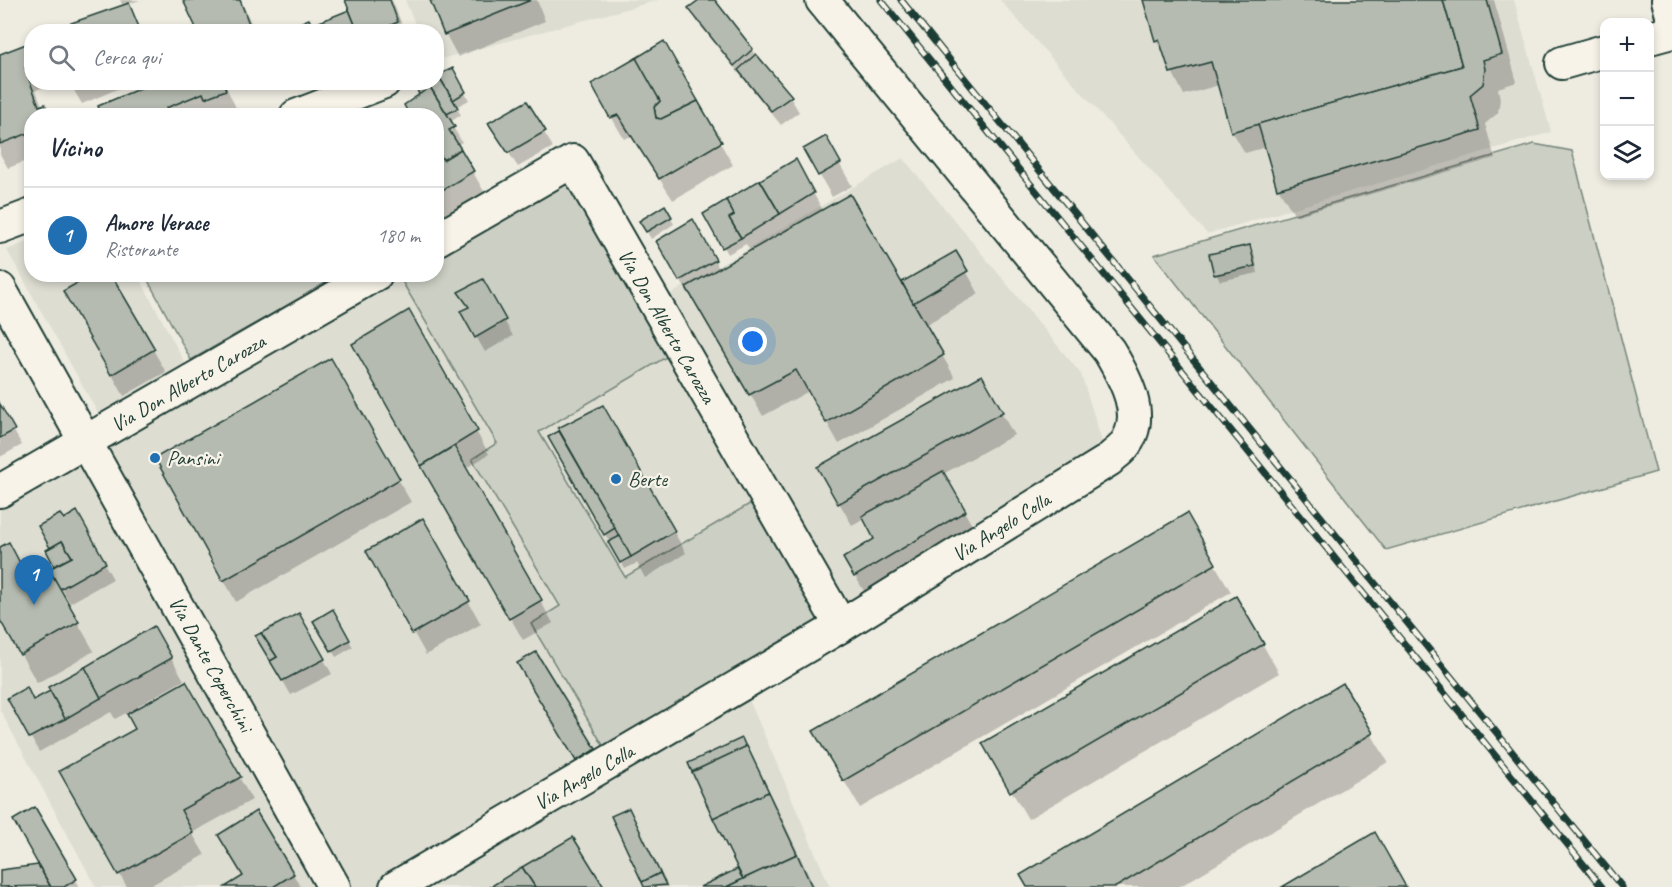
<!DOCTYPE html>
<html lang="it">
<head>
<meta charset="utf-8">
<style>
  :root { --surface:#fff; --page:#f6f6f7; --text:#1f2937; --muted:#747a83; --line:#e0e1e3; --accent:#1f6fb2 }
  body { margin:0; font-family:Caveat,sans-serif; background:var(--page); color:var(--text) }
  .controls { position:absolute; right:18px; top:18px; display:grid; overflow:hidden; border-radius:12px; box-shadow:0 3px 9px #0003 }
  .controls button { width:54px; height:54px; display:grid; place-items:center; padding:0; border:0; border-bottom:2px solid var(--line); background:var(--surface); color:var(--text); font:30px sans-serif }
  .you { position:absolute; left:753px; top:342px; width:21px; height:21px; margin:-15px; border:4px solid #fff; border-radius:50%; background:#1a73e8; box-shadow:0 0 0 9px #1a73e833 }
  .badge { display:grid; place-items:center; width:39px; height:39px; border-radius:50%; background:var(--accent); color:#fff; font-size:20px; font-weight:700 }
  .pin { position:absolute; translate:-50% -50px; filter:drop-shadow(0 2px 3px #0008) }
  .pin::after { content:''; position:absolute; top:32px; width:21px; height:18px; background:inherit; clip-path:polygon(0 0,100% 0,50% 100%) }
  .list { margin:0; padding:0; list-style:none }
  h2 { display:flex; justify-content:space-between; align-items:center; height:78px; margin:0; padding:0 24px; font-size:26px }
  h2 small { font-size:20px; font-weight:400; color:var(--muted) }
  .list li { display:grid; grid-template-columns:39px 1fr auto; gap:18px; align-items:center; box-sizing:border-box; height:96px; padding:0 24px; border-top:2px solid var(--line) }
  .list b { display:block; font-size:22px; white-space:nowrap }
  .list p { margin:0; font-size:20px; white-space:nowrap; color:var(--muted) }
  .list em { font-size:20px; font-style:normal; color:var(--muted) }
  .icon { flex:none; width:33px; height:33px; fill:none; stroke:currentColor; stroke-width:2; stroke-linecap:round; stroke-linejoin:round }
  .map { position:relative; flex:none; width:1672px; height:887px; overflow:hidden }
  .search { position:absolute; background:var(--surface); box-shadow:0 3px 9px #0003; left:24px; top:24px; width:420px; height:66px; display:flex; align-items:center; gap:15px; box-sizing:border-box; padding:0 21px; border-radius:24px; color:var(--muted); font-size:22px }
  .panel { position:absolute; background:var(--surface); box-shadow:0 3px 9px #0003; left:24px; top:108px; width:420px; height:174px; border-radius:24px }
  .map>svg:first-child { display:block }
  .built { fill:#ddddd2 }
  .green { fill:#cccfc4; stroke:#76867c; stroke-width:1.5 }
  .shadow { fill:#0003 }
  .building { fill:#b5bbb0; stroke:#1f3d34; stroke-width:1.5 }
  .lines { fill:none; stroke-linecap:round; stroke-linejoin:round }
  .minor-casing { stroke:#1f3d34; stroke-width:36 }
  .minor { stroke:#f7f3e8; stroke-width:32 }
  .rail-casing { stroke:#1f3d34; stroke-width:7 }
  .rail { stroke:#f7f3e8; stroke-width:4.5; stroke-dasharray:14; stroke-linecap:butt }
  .poi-dot { fill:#1f6fb2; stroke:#f7f3e8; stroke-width:2 }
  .labels { text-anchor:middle; stroke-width:4.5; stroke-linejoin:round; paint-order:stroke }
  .street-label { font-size:21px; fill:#1f3d34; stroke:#f7f3e8 }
  .poi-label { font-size:21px; fill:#1f3d34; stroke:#f7f3e8; text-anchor:start }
</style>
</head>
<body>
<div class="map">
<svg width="1672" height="887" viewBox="0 0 1672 887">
  <rect width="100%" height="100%" fill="#eeece1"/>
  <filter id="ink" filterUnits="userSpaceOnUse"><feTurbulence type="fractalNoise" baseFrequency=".0167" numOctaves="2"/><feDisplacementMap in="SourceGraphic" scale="12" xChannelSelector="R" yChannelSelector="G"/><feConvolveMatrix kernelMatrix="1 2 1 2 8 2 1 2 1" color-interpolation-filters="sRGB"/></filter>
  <g filter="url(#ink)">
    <g class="built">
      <polygon points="405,0 659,0 437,60 436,32 418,31"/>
      <polygon points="1000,0 1514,0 1551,132 1207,234"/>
      <polygon points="903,158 1081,374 1104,448 825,624 753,502 625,577 539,432 668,356 642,311"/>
      <polygon points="31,240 32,274 138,275 186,365 99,415 7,250"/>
      <polygon points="400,278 497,444 473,459 560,607 531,624 735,677 750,702 830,887 96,887 0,710 0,497"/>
    </g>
    <g class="green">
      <polygon points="1534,144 1572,151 1656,472 1386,550 1154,255"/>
      <polygon points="566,181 668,356 539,432 625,577 753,502 825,624 607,752 531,624 560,606 472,459 497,443 400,278 406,275 436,274 437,257"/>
      <polygon points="145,275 340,275 191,360"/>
    </g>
    <g class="shadow">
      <polygon points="120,0 140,0 128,4 143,32 51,32 123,6"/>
      <polygon points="189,0 241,0 255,32 199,32"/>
      <polygon points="347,0 392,0 405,32 291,32 354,18"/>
      <polygon points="432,0 537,0 545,21 458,57 446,35"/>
      <polygon points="701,0 713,0 756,56 790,97 799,112 781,125 698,23 690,8"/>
      <polygon points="1144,0 1494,0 1517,82 1498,88 1500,99 1498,113 1485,124 1495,158 1295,216 1278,188 1266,147 1245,153 1232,131 1219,85 1184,95 1156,40"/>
      <polygon points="32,43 32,82 44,82 46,86 36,90 42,106 45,105 50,116 32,116 32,159 8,168 0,154 0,56"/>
      <polygon points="452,70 469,100 456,107 461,115 450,122 462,142 457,145 485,193 436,224 436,116 421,96 417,85 422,82 436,82"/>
      <polygon points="69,82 134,82 82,104"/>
      <polygon points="157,82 239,82 226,87 238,112 229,116 103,116"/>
      <polygon points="593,85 697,103 733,165 673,200 632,136 624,139"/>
      <polygon points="526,103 553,147 518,167 499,138"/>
      <polygon points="825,138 852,186 832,197 805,149"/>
      <polygon points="804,176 823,211 901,284 956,253 979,294 925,325 955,378 839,444 809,391 763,416 691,294 689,295 658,241 692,221 720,270 751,252 746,244 728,254 705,214"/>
      <polygon points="664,207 674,224 651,239 641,221"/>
      <polygon points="1250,246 1254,253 1258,273 1220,281 1216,274"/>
      <polygon points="109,274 166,372 124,396 65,291"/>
      <polygon points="482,281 513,336 485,352 462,312 469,308 460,293"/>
      <polygon points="408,312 489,454 465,469 553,623 523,640 354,345"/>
      <polygon points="330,360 411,502 236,602 224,580"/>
      <polygon points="981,377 1014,435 943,474 977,534 868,598 845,559 876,540 865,518 852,525 819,468"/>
      <polygon points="0,407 22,445 0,457"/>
      <polygon points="602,407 686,553 645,578 637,563 625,569 550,438"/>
      <polygon points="76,513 113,579 70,603 51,570 57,566 48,551 52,548 63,521"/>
      <polygon points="1186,515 1231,592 860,808 815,731"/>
      <polygon points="423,520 481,624 426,655 368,551"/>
      <polygon points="0,549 29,582 48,571 94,651 37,683 0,617"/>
      <polygon points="1236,598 1279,673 1028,819 984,744"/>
      <polygon points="332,612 353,647 336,657 315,621"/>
      <polygon points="299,615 332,674 291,695 257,636"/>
      <polygon points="154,628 184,680 138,706 140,709 186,683 252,800 192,833 205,855 148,887 127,887 61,772 137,729 128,712 115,719 111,712 39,752 9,698 33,701"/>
      <polygon points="536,654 603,765 586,775 519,664"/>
      <polygon points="1342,685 1388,762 1179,887 1028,887"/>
      <polygon points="754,762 781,816 814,887 703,887 739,870"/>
      <polygon points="35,809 80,887 0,887 0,872 48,885 50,883"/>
      <polygon points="628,810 641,831 668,887 646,887 613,817"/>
      <polygon points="293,874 301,887 228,887 245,877"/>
    </g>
    <g class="building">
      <polygon points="183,0 240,0 251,29 246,32 198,32"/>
      <polygon points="345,0 390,0 398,22 375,32 373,27 358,32"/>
      <polygon points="430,0 531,0 444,35"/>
      <polygon points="699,0 715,0 753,49 734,66 688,8"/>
      <polygon points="1143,0 1443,0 1462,66 1231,132 1211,62 1170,73 1159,39 1155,41"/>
      <polygon points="1443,0 1487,0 1502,54 1483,60 1485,69 1483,84 1470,95 1480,130 1277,189 1258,124 1462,66"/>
      <polygon points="129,3 141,32 48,32 48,31"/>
      <polygon points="349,10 358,32 290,32 288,28 309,19 312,25"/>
      <polygon points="664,41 698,101 661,119 656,118 654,107 660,101 636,58"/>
      <polygon points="26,44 32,56 32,65 25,68 39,106 45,104 50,116 32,116 32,132 0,144 0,54"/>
      <polygon points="756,54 792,96 771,111 738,70"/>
      <polygon points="636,58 660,101 654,107 656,118 661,119 698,101 722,142 659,179 618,115 610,118 591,84"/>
      <polygon points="453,68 466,92 453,100 438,75"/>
      <polygon points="438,75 458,108 447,114 430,87 419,95 415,84 436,82 436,76"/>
      <polygon points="155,82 223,82 226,90 205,98 203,93 166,108 169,116 101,116 98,106"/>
      <polygon points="430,87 455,127 449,130 461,149 443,160 436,148 436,116 410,116 404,105"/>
      <polygon points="527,101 546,131 508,153 488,123"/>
      <polygon points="826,136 841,163 818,176 803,149"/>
      <polygon points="436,148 443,160 461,149 474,171 436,194"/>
      <polygon points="796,159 814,193 780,214 760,180"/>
      <polygon points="760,180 780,214 741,238 729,218 734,215 726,200"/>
      <polygon points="850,194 944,355 826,423 796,370 749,395 686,287"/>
      <polygon points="726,200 734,215 729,218 741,238 722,248 703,214"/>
      <polygon points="665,205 672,217 646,232 639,221"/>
      <polygon points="693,219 716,260 679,281 656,241"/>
      <polygon points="1250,245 1255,266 1214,275 1209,254"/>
      <polygon points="956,251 968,271 913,303 902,282"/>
      <polygon points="93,274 111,274 155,349 111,375 63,291"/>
      <polygon points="483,279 506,320 475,338 460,311 469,307 458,292"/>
      <polygon points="409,310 478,431 421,466 352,344"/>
      <polygon points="331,358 400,479 223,581 155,458"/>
      <polygon points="982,375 1003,412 838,504 817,467"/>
      <polygon points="0,404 15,430 0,438"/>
      <polygon points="603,405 675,531 631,557 558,428"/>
      <polygon points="559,431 615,528 604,535 548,437"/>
      <polygon points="454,446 542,600 509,619 421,466"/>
      <polygon points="943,471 966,511 854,577 843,558 874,539 862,516"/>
      <polygon points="77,511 106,563 60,589 49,569 72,557 62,541 50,548 38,526 60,514 64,519"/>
      <polygon points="1187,513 1216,564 843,781 813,731"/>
      <polygon points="423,518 470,601 412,634 366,551"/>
      <polygon points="620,536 631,557 620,563 608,542"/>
      <polygon points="62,541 72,557 54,566 46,550"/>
      <polygon points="9,542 29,580 49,569 79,622 20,655 0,620 0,547"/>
      <polygon points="1236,596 1264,644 1010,792 982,743"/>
      <polygon points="333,609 350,640 331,651 313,621"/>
      <polygon points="299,613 325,659 282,681 270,661 277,657 261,633"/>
      <polygon points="154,626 172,658 101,698 85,667"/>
      <polygon points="261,633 277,657 270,661 255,636"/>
      <polygon points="536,652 596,749 576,761 517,663"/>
      <polygon points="85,667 101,698 65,719 48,687"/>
      <polygon points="186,681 241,777 181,810 193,833 118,875 59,771 135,729 127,714"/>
      <polygon points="1343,683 1373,733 1116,887 1027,887 1020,875"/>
      <polygon points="27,687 33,700 50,691 65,719 29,738 7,698"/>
      <polygon points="742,738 746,747 692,772 688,763"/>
      <polygon points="747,746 769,792 713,818 692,772"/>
      <polygon points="768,792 797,854 743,879 713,818"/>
      <polygon points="35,807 77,879 64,887 51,887 13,820"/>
      <polygon points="629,808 660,873 642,882 611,816"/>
      <polygon points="256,811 294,874 273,887 225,887 243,876 218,835"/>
      <polygon points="1375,832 1406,887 1282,887"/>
      <polygon points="573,837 604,887 535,887 522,867"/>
      <polygon points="797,854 812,887 726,887 743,879"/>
      <polygon points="38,865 50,886 0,887 0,870"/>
      <polygon points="522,867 535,887 490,887"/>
      <polygon points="737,869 743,879 726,887 700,887"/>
      <polygon points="660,873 666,885 644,887 642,882"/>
    </g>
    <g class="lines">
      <g class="minor-casing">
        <g id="minor">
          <polyline points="1668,0 1672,15"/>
          <polyline points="1650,38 1672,32"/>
          <polyline points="1562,63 1604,51"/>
          <polyline points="296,116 384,82"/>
          <polyline points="0,227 32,215"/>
          <polyline points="436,240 573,161 841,626"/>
          <polyline points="0,289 334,887"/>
          <polyline points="0,491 376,274"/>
          <path d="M 396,887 L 841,626 L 1109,460 C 1113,455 1119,452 1123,447 C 1148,418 1125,378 1109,351 L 822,0"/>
        </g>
      </g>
      <use href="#minor" class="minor"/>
      <g class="rail-casing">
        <g id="rail">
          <polyline points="881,0 1602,887"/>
          <polyline points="901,0 1622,887"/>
        </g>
      </g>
      <use href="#rail" class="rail"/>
    </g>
  </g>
  <g class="poi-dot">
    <circle cx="155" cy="458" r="6"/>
    <circle cx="616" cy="479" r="6"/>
  </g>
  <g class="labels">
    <g class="street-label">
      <text transform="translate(667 326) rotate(60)" y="7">Via Don Alberto Carozza</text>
      <text transform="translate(188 383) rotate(-30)" y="7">Via Don Alberto Carozza</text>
      <text transform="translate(1001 527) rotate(-32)" y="7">Via Angelo Colla</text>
      <text transform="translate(211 664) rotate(61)" y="7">Via Dante Coperchini</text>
      <text transform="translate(584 777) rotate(-30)" y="7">Via Angelo Colla</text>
    </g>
    <g class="poi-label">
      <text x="167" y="465">Pansini</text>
      <text x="628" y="486">Berte</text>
    </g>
  </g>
</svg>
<div class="controls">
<button>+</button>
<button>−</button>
<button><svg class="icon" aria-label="layers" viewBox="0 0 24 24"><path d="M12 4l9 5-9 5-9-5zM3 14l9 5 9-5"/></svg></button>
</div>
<div class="you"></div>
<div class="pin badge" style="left:34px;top:605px">1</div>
<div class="search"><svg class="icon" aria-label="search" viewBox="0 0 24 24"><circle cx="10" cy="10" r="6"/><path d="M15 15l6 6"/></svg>Cerca qui</div>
<section class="panel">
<h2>Vicino<small></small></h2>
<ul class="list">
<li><span class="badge">1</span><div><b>Amore Verace</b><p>Ristorante</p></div><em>180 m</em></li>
</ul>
</section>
</div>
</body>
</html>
